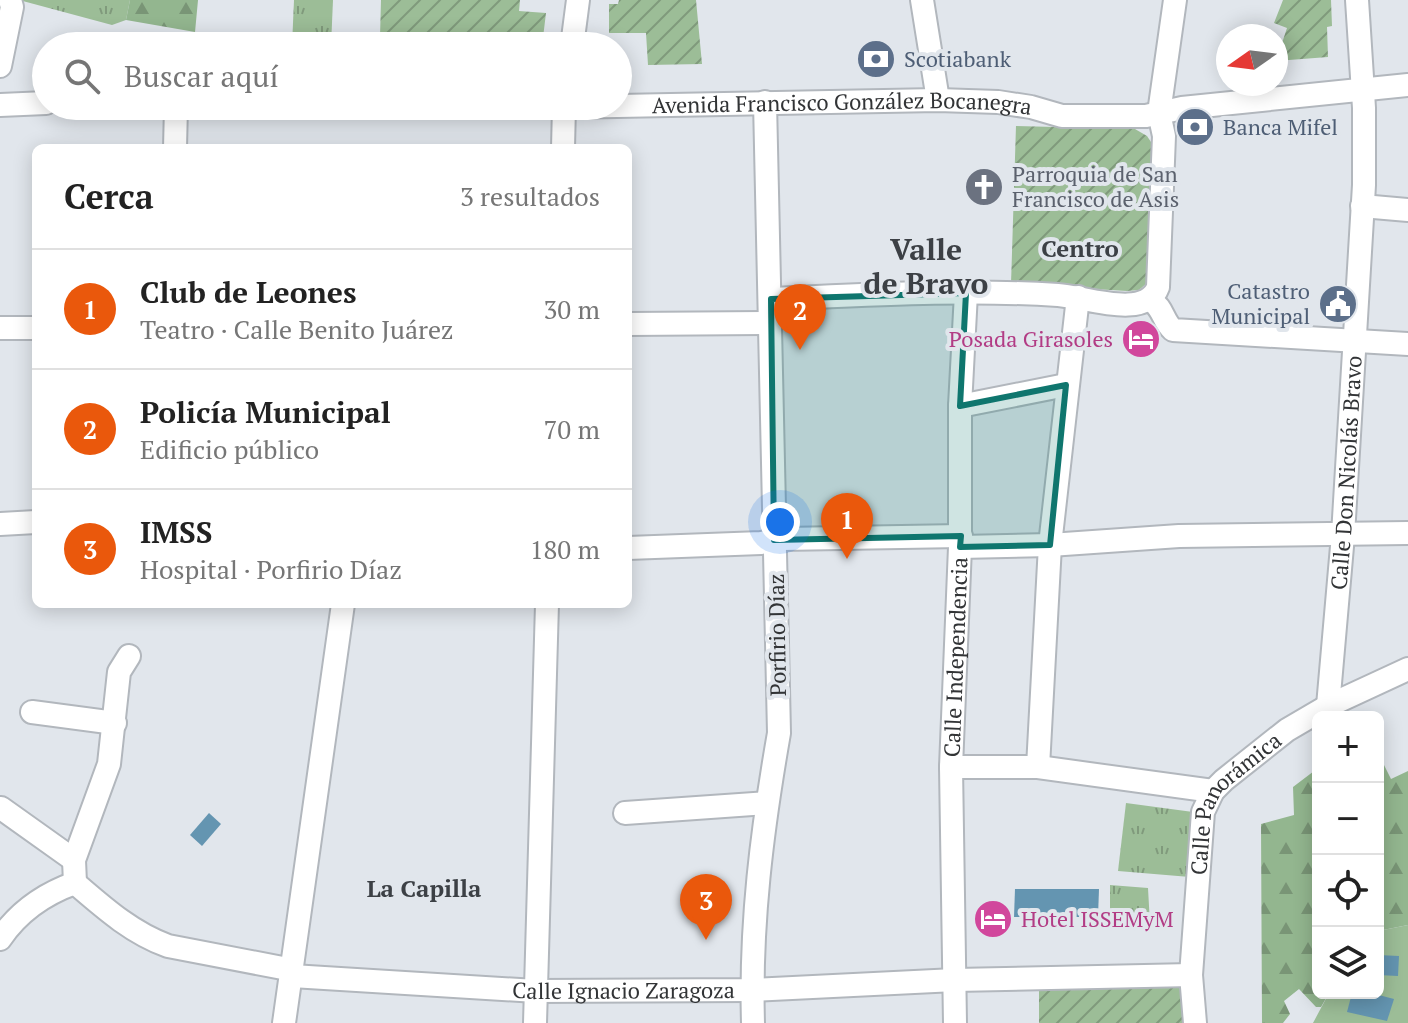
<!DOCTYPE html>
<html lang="es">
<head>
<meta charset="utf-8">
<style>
  :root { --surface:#fff; --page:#f2f2f2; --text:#222; --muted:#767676; --line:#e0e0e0; --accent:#ea580c }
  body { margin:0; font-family:"PT Serif",serif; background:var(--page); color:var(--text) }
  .controls { position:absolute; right:24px; bottom:24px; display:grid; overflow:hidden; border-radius:12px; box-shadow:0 4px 20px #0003 }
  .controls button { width:72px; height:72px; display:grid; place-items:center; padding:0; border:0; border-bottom:2px solid var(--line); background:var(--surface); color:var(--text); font:40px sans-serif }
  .compass { position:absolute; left:1216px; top:24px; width:72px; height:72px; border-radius:50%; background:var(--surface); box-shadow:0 4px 20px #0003; rotate:256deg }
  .you { position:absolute; left:780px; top:522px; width:28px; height:28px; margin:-20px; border:6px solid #fff; border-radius:50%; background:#1a73e8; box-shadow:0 0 0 12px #1a73e833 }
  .badge { display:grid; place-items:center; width:52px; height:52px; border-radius:50%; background:var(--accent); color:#fff; font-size:26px; font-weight:700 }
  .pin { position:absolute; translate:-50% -66px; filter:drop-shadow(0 2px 4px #0008) }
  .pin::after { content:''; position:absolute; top:42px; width:28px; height:24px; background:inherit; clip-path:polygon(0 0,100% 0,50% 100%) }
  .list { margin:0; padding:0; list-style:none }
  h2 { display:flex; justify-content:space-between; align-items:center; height:104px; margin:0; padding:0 32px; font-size:34px }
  h2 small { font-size:26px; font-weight:400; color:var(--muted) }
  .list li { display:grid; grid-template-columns:52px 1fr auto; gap:24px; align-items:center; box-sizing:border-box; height:120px; padding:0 32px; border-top:2px solid var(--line) }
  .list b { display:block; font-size:30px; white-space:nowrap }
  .list p { margin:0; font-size:26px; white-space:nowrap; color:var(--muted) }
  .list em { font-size:26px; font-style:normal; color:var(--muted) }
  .icon { flex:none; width:44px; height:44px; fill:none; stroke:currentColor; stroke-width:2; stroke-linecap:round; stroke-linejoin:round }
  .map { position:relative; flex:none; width:1408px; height:1023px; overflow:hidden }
  .search { position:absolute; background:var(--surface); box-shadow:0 4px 20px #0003; left:32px; top:32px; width:600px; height:88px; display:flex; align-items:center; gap:20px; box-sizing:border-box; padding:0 28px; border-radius:44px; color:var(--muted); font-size:30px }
  .panel { position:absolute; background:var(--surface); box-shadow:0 4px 20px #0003; left:32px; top:144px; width:600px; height:464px; border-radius:12px }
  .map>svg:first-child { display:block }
  .grass { fill:url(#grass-tufts) }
  .forest { fill:url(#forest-firs) }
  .garden { fill:url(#garden-furrows) }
  .pitch { fill:#9cbd97 }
  .water { fill:#6495b1 }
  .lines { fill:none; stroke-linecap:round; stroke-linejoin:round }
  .minor-casing { stroke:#b2b7bd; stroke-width:26 }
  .minor { stroke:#fff; stroke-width:22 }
  .marked { fill:#0f766e; fill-opacity:0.2; stroke:#0f766e; stroke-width:6; stroke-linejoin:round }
  .labels { text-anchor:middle; stroke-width:8; stroke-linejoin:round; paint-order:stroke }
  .service-label { font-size:22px; fill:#4e5e75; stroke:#e1e6ec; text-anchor:start }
  .street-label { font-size:22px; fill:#323436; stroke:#e1e6ec }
  .worship-label { font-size:22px; fill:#5b616d; stroke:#e1e6ec; text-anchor:start }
  .hotel-label { font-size:22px; fill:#b23c85; stroke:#e1e6ec; text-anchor:end }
  .neighbourhood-label { font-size:24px; font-weight:bold; fill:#3c4045; stroke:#e1e6ec }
  .district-label { font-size:30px; font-weight:bold; fill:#3c4045; stroke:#e1e6ec }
</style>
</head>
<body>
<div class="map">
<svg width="1408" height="1023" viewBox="0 0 1408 1023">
  <defs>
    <pattern id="grass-tufts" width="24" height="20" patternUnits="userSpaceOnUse" patternTransform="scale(2)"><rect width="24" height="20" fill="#9cbd97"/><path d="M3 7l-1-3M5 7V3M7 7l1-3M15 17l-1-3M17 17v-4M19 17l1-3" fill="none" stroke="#809a7c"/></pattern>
    <pattern id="forest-firs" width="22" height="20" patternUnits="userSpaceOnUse" patternTransform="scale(2)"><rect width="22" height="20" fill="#93b68f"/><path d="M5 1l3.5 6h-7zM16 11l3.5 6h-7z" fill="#799576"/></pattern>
    <pattern id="garden-furrows" width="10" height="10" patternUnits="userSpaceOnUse" patternTransform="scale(2)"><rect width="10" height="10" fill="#9cbd97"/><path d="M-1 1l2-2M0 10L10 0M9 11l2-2" fill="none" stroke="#809a7c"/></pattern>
  </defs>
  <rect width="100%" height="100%" fill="#e1e6ec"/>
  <g class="grass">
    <polygon points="19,0 130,0 126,20 112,25"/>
    <polygon points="294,0 333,0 331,46 292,46"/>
    <polygon points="1126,803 1193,812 1190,877 1118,871"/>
    <polygon points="1110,885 1148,888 1150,924 1130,913 1110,913"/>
  </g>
  <g class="forest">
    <polygon points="130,0 198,0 195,32 126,20"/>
    <polygon points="1378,753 1391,779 1408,771 1408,925 1378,931"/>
    <polygon points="1318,768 1318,993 1329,993 1321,1007 1316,1007 1299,989 1284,1001 1290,1014 1283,1023 1262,1023 1261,824 1294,815 1293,787"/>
  </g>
  <g class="garden">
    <polygon points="381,0 520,0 519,11 546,13 542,46 417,46 416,42 380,37"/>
    <polygon points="619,0 696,0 702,64 648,65 646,33 609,33 609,4 618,4"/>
    <polygon points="1283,0 1331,0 1332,26 1327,27 1328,57 1276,61 1287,28 1274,23"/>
    <polygon points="1016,126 1135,129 1147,136 1153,145 1147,283 1139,290 1127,291 1011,284"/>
    <polygon points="1183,983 1189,1023 1039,1023 1039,985"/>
  </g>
  <polygon class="pitch" points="1408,925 1408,1023 1313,1023 1329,993 1378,993 1378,931"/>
  <g class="water">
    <polygon points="209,813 221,824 202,846 190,835"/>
    <polygon points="1015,889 1099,889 1098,917 1014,917"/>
    <polygon points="1378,955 1399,956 1398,976 1378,975"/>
    <polygon points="1352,993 1371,993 1394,999 1387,1021 1347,1012"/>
  </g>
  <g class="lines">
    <g class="minor-casing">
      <g id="minor">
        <polyline points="922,0 938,100"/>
        <polyline points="572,46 578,0"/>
        <polyline points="0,66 12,7 10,0"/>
        <polyline points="0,105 46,103"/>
        <path id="s1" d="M 476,106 L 564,107 L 938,100 L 998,102 L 1031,107 L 1062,116 L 1146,116 L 1182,108 L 1408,85"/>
        <polyline points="175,148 176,106"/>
        <polyline points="563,148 564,106"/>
        <polyline points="1362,206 1408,210"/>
        <path d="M 771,299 C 866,295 962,289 1058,295 C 1086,297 1146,320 1158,287 L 1164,136 L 1159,113 L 1175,0"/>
        <path d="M 1150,300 C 1164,308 1162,320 1173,330 L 1408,344"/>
        <polyline points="628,324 770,323"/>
        <polyline points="0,328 36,328"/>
        <polyline points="960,406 1066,385"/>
        <polyline points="0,524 36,522"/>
        <polyline points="960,547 1050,545 1179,536 1408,533"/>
        <polyline points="628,548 761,543 782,539 961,536"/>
        <path id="s2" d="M 1328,706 L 1343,535 L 1364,185 L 1364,108 L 1357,0"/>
        <polyline points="32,712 115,723"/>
        <polyline points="951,767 1038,767 1213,791"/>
        <polyline points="1038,767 1050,545 1078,297"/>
        <polyline points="1,808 74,860"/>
        <polyline points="625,813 767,803"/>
        <path d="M 75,883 C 104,908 132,933 168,946 L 293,970"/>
        <polyline points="75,883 74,860 109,764 119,672 129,656"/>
        <path d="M 0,939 C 19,911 44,894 75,883"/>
        <path id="s3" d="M 292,976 L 536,991 L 752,990 L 955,980 L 1191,975"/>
        <polyline points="284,1023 343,604"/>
        <polyline points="535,1023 547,604"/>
        <path d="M 753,1023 C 750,924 762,830 779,733 L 765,102"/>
        <path id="s4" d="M 955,1023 L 951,767 L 960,547 L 960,406 L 966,293"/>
        <path id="s5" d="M 1195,1023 L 1191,975 L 1203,812 L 1213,791 L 1224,780 L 1287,730 L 1328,706 L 1408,669"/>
      </g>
    </g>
    <use href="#minor" class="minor"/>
  </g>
  <path class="marked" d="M 966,293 L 960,406 L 1066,385 L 1050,545 L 960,547 L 961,536 L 774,540 L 771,299 Z"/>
  <defs>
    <g id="bank-disc" transform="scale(2)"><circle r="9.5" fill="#5c6f8a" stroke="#e1e6ec"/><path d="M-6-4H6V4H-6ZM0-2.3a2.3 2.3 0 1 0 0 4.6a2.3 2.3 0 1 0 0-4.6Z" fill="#fff"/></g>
    <g id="church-disc" transform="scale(2)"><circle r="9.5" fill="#6b7280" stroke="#e1e6ec"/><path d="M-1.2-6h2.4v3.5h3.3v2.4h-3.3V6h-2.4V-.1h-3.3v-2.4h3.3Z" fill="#fff"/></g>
    <g id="civic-disc" transform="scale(2)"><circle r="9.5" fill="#5c6f8a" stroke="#e1e6ec"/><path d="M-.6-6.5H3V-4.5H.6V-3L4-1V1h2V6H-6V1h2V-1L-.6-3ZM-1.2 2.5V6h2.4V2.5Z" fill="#fff"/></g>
    <g id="hotel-disc" transform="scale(2)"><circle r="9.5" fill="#d1479c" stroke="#e1e6ec"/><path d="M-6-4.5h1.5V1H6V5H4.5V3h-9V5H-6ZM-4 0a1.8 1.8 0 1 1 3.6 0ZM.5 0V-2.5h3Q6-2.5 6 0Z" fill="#fff"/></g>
  </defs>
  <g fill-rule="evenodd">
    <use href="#bank-disc" x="876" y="59"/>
    <use href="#bank-disc" x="1195" y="127"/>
    <use href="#church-disc" x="984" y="187"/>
    <use href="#civic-disc" x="1338" y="304"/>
    <use href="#hotel-disc" x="1141" y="339"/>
    <use href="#hotel-disc" x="993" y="919"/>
  </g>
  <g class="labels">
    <g class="service-label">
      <text x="904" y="67">Scotiabank</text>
      <text x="1223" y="135">Banca Mifel</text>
      <text x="1310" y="299" text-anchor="end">Catastro<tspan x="1310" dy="25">Municipal</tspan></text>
    </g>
    <g class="street-label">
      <text dy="8" stroke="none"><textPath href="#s1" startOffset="366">Avenida Francisco González Bocanegra</textPath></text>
      <text dy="8" stroke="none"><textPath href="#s2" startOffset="234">Calle Don Nicolás Bravo</textPath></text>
      <text transform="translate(777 635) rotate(-91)" y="8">Porfirio Díaz</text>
      <text dy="8" stroke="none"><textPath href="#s4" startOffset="366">Calle Independencia</textPath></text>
      <text dy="8" stroke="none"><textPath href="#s5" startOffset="234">Calle Panorámica</textPath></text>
      <text dy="8" stroke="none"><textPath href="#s3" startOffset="332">Calle Ignacio Zaragoza</textPath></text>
    </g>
    <g class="worship-label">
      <text x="1012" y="182">Parroquia de San<tspan x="1012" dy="25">Francisco de Asis</tspan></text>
    </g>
    <g class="hotel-label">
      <text x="1113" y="347">Posada Girasoles</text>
      <text x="1021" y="927" text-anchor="start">Hotel ISSEMyM</text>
    </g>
    <g class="neighbourhood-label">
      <text x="1080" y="257">Centro</text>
      <text x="424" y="897">La Capilla</text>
    </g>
    <g class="district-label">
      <text x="926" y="260">Valle<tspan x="926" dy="34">de Bravo</tspan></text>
    </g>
  </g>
</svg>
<div class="controls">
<button>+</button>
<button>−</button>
<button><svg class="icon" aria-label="locate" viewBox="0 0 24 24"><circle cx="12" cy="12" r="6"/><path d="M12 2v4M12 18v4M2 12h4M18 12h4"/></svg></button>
<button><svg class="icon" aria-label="layers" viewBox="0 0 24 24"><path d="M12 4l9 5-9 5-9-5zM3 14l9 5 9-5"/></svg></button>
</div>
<svg class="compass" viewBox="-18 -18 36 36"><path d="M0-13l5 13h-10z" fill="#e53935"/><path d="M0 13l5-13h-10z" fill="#767676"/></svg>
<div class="you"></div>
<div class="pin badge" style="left:847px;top:559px">1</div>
<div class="pin badge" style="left:800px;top:350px">2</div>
<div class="pin badge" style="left:706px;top:940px">3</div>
<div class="search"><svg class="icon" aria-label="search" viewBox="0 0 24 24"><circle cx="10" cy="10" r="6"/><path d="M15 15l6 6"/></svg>Buscar aquí</div>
<section class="panel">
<h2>Cerca<small>3 resultados</small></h2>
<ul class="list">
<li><span class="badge">1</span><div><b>Club de Leones</b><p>Teatro · Calle Benito Juárez</p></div><em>30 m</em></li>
<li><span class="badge">2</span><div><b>Policía Municipal</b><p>Edificio público</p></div><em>70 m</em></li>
<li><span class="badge">3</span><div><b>IMSS</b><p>Hospital · Porfirio Díaz</p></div><em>180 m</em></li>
</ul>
</section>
</div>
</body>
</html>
